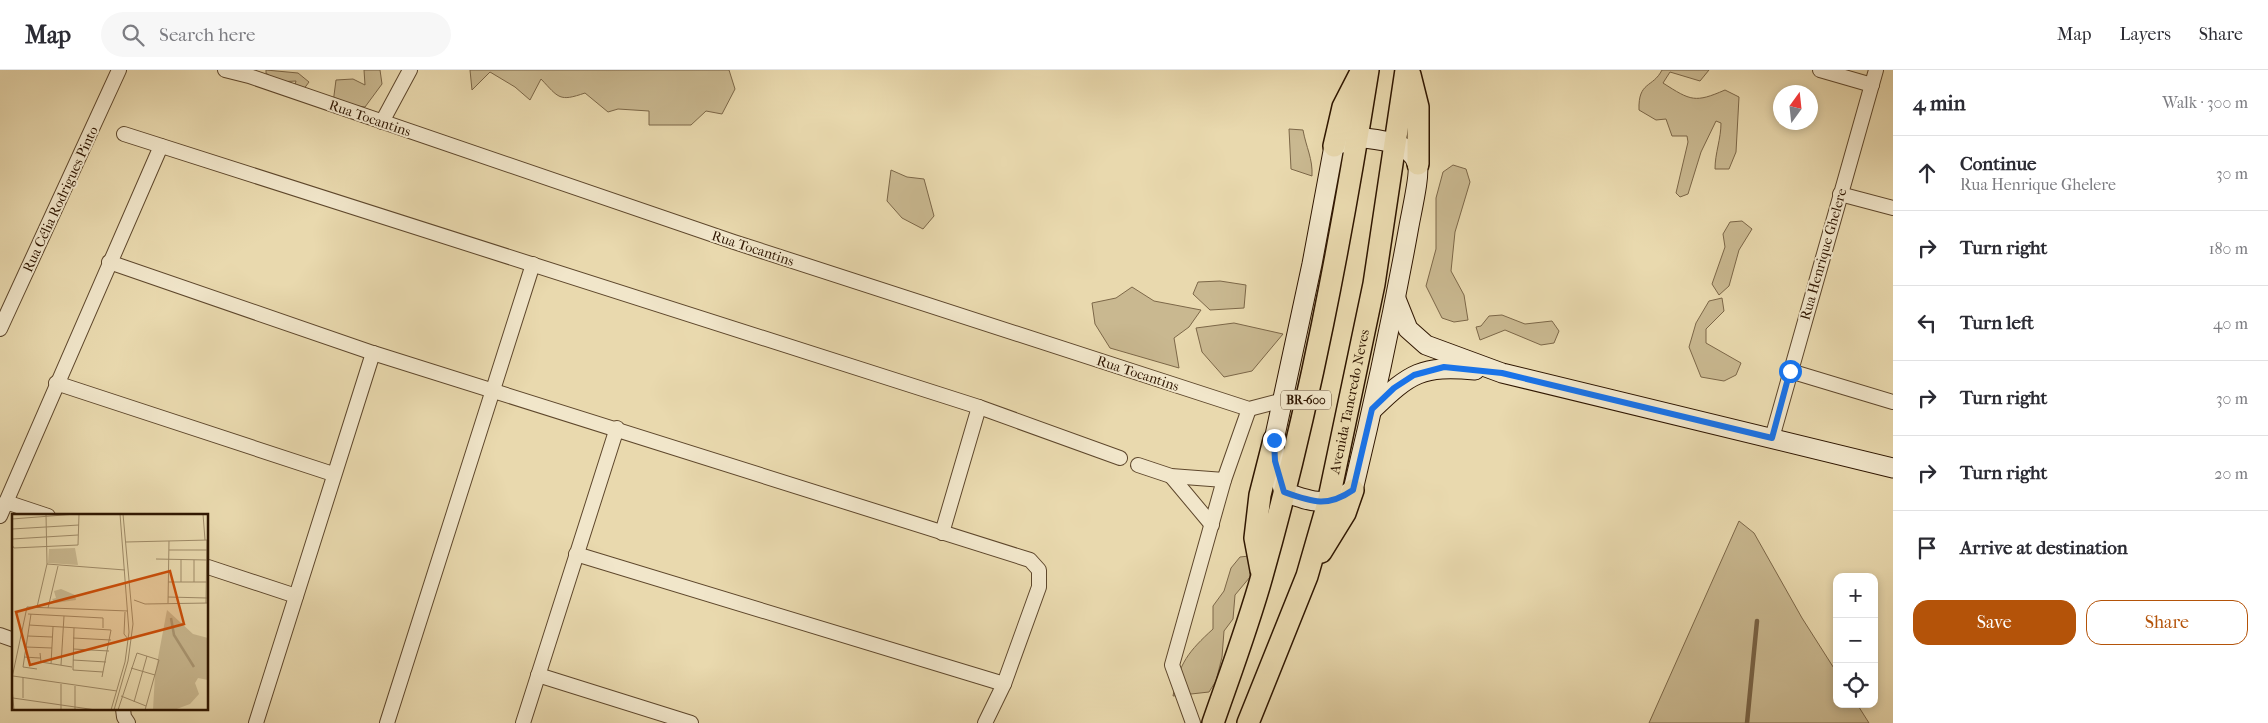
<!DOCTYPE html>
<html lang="en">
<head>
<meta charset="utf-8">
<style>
  :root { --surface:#fff; --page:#f7f7f7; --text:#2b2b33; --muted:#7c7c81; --line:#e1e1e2; --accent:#b45309 }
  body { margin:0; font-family:"IM FELL French Canon",serif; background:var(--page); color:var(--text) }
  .controls { position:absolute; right:15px; bottom:15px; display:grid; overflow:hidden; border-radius:10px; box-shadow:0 2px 8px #0003 }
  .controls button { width:45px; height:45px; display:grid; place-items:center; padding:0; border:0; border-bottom:1px solid var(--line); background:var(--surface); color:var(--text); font:25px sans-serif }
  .compass { position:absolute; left:1773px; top:15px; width:45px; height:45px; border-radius:50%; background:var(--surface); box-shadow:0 2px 8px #0003; rotate:15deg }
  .stop { position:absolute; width:15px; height:15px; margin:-11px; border:4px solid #1a73e8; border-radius:50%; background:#fff }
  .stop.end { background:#1a73e8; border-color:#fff; box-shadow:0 1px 5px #0008 }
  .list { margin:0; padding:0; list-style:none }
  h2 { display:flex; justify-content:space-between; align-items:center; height:65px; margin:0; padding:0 20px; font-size:21px }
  h2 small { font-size:16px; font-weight:400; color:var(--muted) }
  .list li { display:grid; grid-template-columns:32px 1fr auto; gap:15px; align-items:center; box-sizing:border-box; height:75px; padding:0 20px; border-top:1px solid var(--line) }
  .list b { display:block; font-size:19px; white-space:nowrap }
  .list p { margin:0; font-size:16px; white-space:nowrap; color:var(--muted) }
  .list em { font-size:16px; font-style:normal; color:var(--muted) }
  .actions { display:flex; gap:10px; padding:15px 20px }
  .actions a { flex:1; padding:11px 0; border:1px solid var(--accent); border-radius:15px; text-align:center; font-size:18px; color:var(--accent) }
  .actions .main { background:var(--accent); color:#fff }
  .icon { flex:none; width:28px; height:28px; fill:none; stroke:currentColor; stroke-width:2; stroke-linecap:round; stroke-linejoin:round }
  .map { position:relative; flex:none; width:1893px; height:653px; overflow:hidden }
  header { display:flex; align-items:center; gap:30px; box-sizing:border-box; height:70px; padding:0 25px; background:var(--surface); border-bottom:1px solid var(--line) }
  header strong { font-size:24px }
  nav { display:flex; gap:28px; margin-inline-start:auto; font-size:18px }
  .search { width:350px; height:45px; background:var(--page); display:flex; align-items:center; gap:12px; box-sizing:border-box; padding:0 18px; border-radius:28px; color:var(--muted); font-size:19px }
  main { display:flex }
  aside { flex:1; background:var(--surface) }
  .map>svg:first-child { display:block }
  .green { fill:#c9b890; stroke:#7c6748 }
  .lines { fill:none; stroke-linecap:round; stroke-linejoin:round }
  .stream { stroke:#796345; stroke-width:4.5 }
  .minor-casing { stroke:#5e472c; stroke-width:16 }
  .secondary-casing { stroke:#2f1600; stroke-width:21 }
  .primary-casing { stroke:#2f1600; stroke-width:24 }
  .minor { stroke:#f1e6ca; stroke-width:14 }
  .secondary { stroke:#f1e6ca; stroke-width:19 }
  .primary { stroke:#e9d9ae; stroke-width:21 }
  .route { stroke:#1a73e8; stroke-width:6 }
  .labels { text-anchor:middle; stroke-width:4; stroke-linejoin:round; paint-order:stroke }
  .shield { fill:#f1e6ca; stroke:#69543d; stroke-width:1 }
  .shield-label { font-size:12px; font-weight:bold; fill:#2f1600 }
  .street-label { font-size:14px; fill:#2f1600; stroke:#f1e6ca }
  .inset-river { fill:none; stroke:#aa9773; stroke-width:2.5 }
  .inset-road { fill:none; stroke:#9f8b68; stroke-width:1 }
  .view { fill:#cc4f0a; fill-opacity:0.15; stroke:#cc4f0a; stroke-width:2.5 }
  .inset-edge { fill:none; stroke:#2f1600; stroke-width:2.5 }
</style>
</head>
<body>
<header>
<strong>Map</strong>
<div class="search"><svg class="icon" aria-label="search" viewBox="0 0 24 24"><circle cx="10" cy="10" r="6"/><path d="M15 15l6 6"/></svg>Search here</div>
<nav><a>Map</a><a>Layers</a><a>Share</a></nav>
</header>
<main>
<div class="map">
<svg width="1893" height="653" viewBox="0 0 1893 653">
  <rect width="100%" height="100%" fill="#e9d9ae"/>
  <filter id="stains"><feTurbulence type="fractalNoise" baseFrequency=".004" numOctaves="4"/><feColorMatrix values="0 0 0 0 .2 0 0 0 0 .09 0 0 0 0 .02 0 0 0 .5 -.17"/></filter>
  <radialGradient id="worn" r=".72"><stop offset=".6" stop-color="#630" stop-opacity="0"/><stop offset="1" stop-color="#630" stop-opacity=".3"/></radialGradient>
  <g class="green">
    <polygon points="266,0 298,3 309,12 303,20 293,22 296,11 278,12 266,3"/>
    <polygon points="364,0 380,0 382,14 365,37 333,33 336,10 353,9 365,15"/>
    <path d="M 470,0 L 729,0 L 735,19 L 722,44 L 706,41 L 691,55 L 649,55 L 649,41 L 618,39 L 608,42 L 585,23 C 559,32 559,28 541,9 L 530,30 L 515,17 L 490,2 L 472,20 Z"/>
    <path d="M 1662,0 L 1709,0 L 1700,11 L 1670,2 L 1663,13 C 1691,31 1695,33 1725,20 L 1739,27 L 1736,82 L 1729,99 L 1715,99 C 1715,83 1721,69 1721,53 L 1716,51 L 1701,82 L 1688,124 L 1680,127 L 1676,123 L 1688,72 L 1687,66 L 1672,66 L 1666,49 L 1656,50 L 1639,40 C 1638,11 1653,18 1662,0 Z"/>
    <path d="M 1289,59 L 1303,60 C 1306,77 1313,89 1312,106 L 1291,99 Z"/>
    <polygon points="1453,95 1466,99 1470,112 1455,162 1451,201 1464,225 1468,250 1454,252 1442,248 1426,216 1436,179 1436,128 1443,102"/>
    <polygon points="891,100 907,107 924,109 934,146 923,159 902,148 887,131"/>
    <polygon points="1742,151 1752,159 1739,180 1729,216 1719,225 1712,214 1725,177 1723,164 1730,152"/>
    <polygon points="1220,211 1246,215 1244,238 1210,240 1193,224 1198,212"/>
    <polygon points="1132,217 1154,231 1201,240 1189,257 1174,268 1179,298 1110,278 1095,254 1092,233 1116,228"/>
    <polygon points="1722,228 1724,241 1706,259 1706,273 1741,293 1736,305 1724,311 1701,307 1689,277 1696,253 1709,231"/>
    <polygon points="1502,245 1525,254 1552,251 1559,261 1554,273 1541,275 1505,260 1480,270 1476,257 1481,256 1489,246"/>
    <polygon points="1234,253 1283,264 1252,301 1224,307 1202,282 1196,258"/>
    <polygon points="1739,451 1754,463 1802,548 1837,603 1837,634 1857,634 1869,653 1649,653"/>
    <path d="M 1249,486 L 1250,507 L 1235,525 L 1233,549 L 1224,561 L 1222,587 L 1216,611 L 1209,622 L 1173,626 C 1179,593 1189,581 1213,559 L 1213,536 L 1224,521 L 1231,498 L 1240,487 Z"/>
  </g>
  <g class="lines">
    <polyline class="stream" points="1747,653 1757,551"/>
    <g class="minor-casing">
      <g id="minor">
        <polyline points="225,0 249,6 734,172 1249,339 1284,330"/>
        <polyline points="1820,0 1872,15"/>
        <polyline points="382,52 410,0"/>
        <polyline points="124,64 979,337 942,463"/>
        <polyline points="1840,124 1893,138"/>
        <polyline points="109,192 373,283 1030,490 1039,500 1039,517 1004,614 985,653"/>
        <polyline points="0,259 119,0"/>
        <polyline points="1790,301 1893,332"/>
        <polyline points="56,313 333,404"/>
        <polyline points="979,337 1120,388"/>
        <polyline points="1772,368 1876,0"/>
        <polyline points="1138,395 1171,406 1224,410"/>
        <polyline points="1171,406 1212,455"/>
        <polyline points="6,432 48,446"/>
        <polyline points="0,446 161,76"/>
        <polyline points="576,484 1004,614"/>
        <polyline points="208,497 296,526"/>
        <polyline points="0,565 14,570"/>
        <polyline points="538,605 691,653"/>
        <polyline points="123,639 124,647 128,653"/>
        <polyline points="256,653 373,283"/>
        <polyline points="387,653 533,194"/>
        <polyline points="523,653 617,358"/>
        <polyline points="1193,653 1172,595 1224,410 1249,339"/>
      </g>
    </g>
    <g class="secondary-casing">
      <g id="secondary">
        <path d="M 1357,67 C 1377,70 1409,70 1417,93 C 1421,102 1411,144 1409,156 C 1393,245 1374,333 1353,420 C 1327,438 1312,432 1284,422 L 1275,391 L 1274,370 L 1312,194 L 1334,76 Z"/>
        <polyline points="1396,229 1408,259 1426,275 1502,303 1893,398"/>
        <path d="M 1373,339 C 1410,303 1422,295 1475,300"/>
      </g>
    </g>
    <g class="primary-casing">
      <g id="primary">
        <polyline points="1410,5 1418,37 1418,94"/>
        <polyline points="1334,76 1343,37 1362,0"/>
        <polyline points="1321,482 1345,443 1353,420"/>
        <polyline points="1261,500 1255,468 1260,425 1274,370"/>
        <path d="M 1213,653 C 1230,604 1248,556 1262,506 C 1309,340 1341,170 1368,0"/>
        <path id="s1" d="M 1248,653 L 1307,506 L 1328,433 L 1374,214 L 1406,0"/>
      </g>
    </g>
    <use href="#minor" class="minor"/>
    <use href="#secondary" class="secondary"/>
    <use href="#primary" class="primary"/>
  </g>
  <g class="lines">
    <path class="route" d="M 1274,370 L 1275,391 L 1284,422 C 1312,432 1327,438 1353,420 L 1372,339 L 1394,318 L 1414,305 L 1444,297 L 1502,303 L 1772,368 L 1790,301"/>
  </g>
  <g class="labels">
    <rect class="shield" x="1281" y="320.5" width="50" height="19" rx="4"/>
    <g class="shield-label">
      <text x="1306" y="334">BR-600</text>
    </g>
    <g class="street-label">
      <text transform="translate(370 48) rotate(19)" y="5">Rua Tocantins</text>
      <text transform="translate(60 129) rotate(-65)" y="5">Rua Célia Rodrigues Pinto</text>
      <text transform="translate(753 178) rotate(18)" y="5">Rua Tocantins</text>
      <text transform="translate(1823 184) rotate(-74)" y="5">Rua Henrique Ghelere</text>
      <text transform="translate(1138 303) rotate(18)" y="5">Rua Tocantins</text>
      <text dy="5" stroke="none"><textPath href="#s1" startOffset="338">Avenida Tancredo Neves</textPath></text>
    </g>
  </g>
  <g transform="translate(12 444)">
    <rect width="196" height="196" fill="#e9d9ae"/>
    <path d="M 63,34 L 66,51 L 36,49 L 37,35 ZM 49,75 L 63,81 L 64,86 L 43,89 L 40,85 L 44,84 L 42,77 ZM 155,96 L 181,120 L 196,124 L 196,166 L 186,164 L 183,169 L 187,180 L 178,190 L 162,196 L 141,196 L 143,160 Z" fill="#c9b890"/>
    <path class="inset-river" d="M 159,104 L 162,121 L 182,153"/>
    <path class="inset-road" d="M 191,0 L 193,26M 0,5 L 64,0M 0,15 L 67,11M 0,25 L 66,21M 114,28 L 197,26M 0,31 L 2,34 L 66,31 L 67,0M 157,36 L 195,36M 144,45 L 195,46M 182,46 L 182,68M 35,50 L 113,56M 156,68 L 195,68M 169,68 L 169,46M 156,83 L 195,84M 122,86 L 133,90 L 197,89M 156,89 L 157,27M 194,89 L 195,26M 25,93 L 35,50 L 34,0M 36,94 L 46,52M 113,98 L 112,120 L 116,125M 16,100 L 91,104 L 91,114M 19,100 L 11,153 L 25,155M 17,111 L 99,116 L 90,163M 62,114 L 61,156 L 91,158M 16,122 L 40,123M 61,124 L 99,126M 14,133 L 40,134M 61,135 L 97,137M 28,139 L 29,148 L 60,153M 12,143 L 28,144M 61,146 L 94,148M 39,150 L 41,113M 49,151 L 52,102M 119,154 L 143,161M 1,162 L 105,177M 11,163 L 11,184M 0,164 L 15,93 L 116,97M 0,174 L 2,196M 109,182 L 134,192M 1,184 L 84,196M 122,188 L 135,142M 49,196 L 49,170M 63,196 L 63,172M 99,196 L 113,148 L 117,118 L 108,0M 102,196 L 116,147 L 121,110 L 111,0M 106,196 L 125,139 L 147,146 L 133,196"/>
    <path class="view" d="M 158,57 L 172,110 L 18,151 L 4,98 Z"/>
    <rect width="196" height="196" class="inset-edge"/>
  </g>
  <rect width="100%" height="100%" filter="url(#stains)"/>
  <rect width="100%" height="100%" fill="url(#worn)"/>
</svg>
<div class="controls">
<button>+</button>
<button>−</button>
<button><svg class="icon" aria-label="locate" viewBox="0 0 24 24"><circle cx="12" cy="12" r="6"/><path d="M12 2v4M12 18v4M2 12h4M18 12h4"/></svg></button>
</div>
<svg class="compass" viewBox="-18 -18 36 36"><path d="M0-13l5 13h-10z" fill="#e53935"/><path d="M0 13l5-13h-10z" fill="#7c7c81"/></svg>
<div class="stop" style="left:1790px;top:301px"></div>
<div class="stop end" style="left:1274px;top:370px"></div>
</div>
<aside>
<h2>4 min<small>Walk · 300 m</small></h2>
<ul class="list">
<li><svg class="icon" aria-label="ahead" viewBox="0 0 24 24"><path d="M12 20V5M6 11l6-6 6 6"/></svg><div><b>Continue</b><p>Rua Henrique Ghelere</p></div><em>30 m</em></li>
<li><svg class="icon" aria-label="right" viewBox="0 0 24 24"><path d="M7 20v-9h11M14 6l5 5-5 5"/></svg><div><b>Turn right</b></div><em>180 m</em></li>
<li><svg class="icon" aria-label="left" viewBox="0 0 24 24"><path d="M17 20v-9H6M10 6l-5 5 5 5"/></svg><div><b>Turn left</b></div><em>40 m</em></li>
<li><svg class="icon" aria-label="right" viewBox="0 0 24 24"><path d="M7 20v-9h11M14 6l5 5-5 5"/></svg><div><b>Turn right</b></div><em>30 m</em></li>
<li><svg class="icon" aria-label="right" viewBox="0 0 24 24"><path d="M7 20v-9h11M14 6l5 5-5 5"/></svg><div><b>Turn right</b></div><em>20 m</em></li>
<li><svg class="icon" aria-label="arrive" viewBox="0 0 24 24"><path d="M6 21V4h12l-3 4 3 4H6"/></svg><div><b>Arrive at destination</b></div></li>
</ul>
<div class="actions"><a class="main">Save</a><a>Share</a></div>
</aside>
</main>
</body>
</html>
